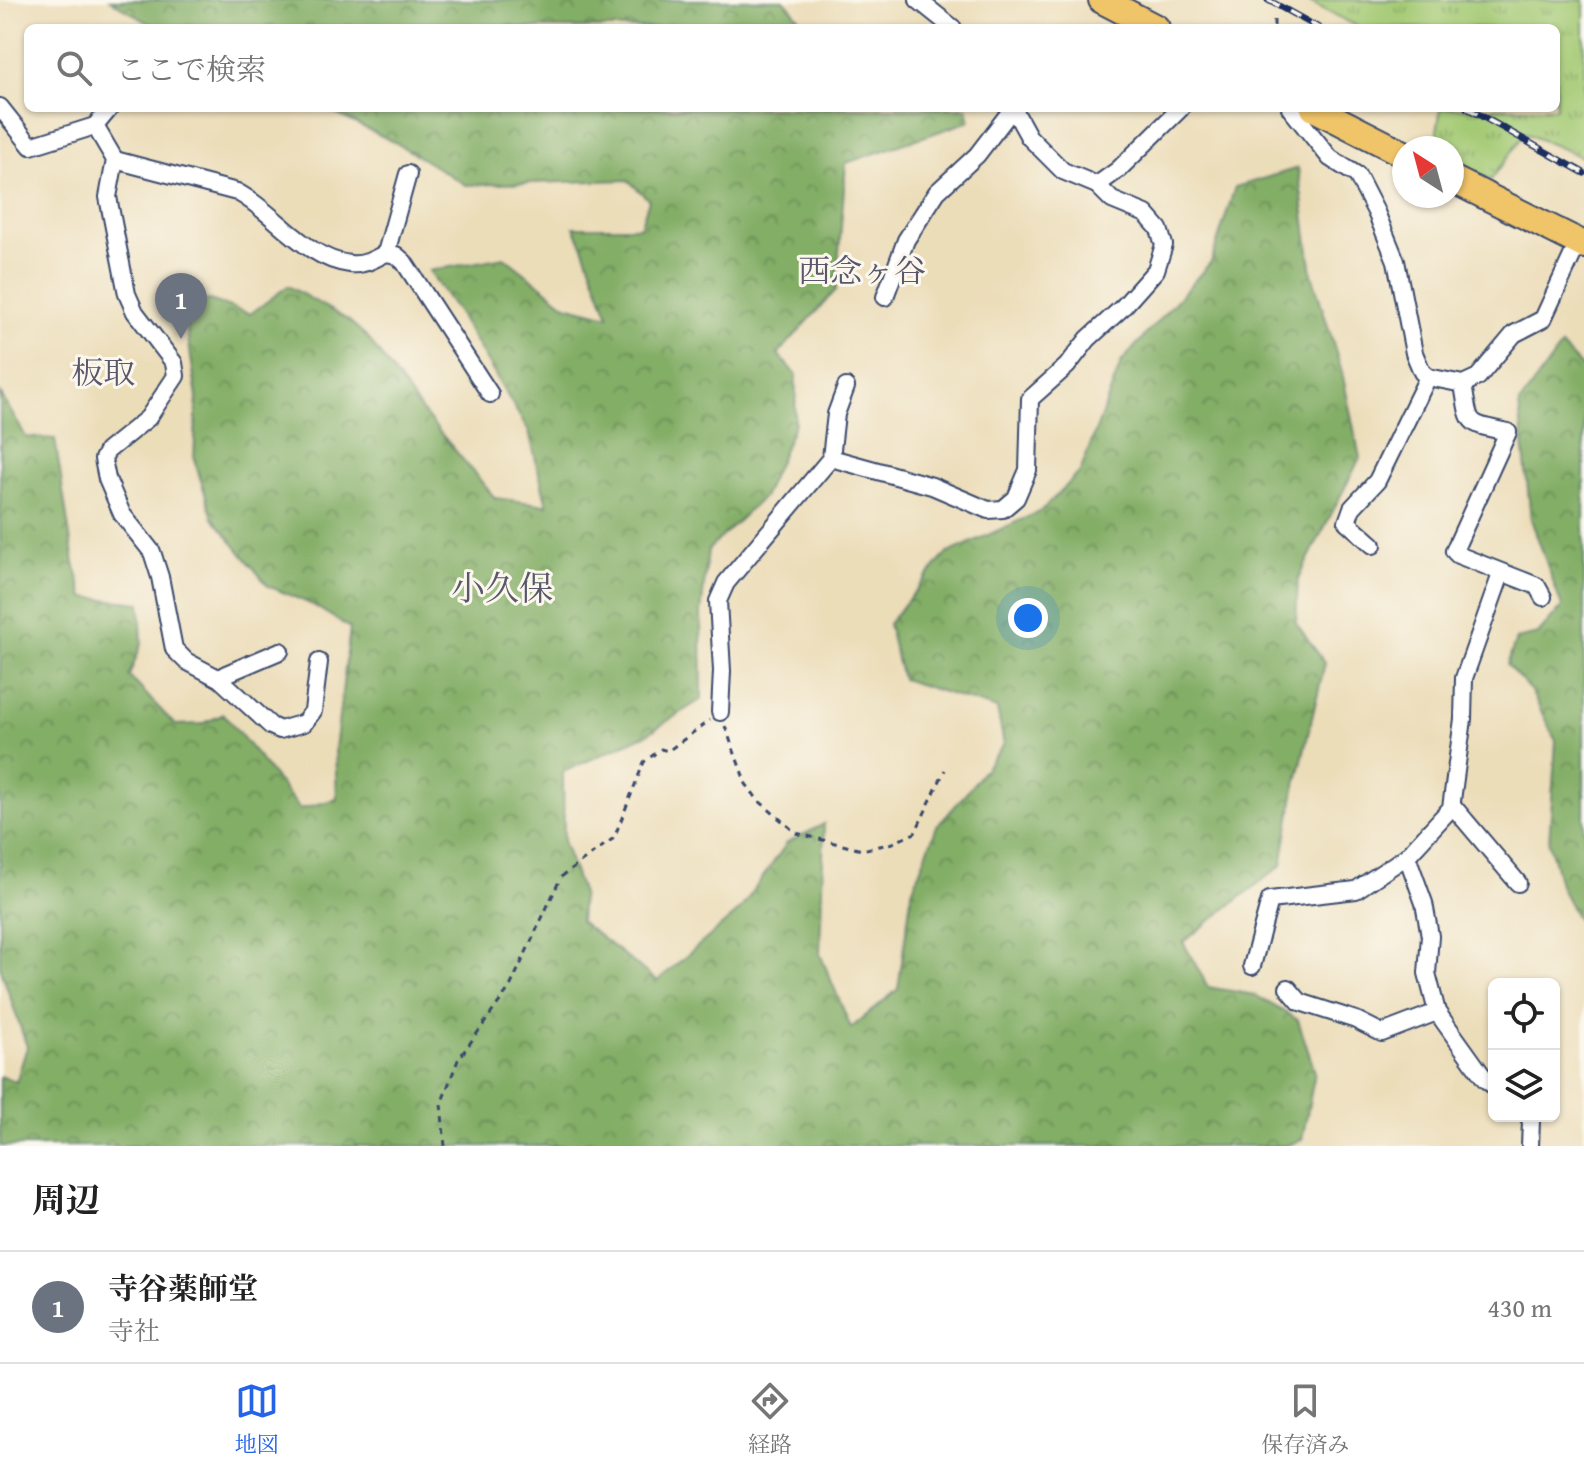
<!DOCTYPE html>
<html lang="ja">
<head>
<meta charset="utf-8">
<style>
  :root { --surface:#fff; --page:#f6f6f6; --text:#222; --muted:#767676; --line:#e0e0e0; --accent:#2563eb }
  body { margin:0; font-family:"Gentium Book Plus","Noto Serif JP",serif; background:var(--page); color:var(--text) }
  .controls { position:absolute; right:24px; bottom:24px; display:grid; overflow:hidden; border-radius:12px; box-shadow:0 2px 6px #0004 }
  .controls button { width:72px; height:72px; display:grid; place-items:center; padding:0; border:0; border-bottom:2px solid var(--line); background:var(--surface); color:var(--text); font:40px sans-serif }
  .compass { position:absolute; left:1392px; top:136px; width:72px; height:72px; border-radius:50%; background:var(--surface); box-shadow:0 2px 6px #0004; rotate:324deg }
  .you { position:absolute; left:1028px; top:618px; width:28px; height:28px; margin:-20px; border:6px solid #fff; border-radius:50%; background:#1a73e8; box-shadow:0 0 0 12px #1a73e833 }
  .badge { display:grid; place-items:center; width:52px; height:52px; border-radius:50%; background:var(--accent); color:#fff; font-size:26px; font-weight:700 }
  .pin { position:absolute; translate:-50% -66px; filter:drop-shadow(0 2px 4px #0008) }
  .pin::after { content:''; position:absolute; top:42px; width:28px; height:24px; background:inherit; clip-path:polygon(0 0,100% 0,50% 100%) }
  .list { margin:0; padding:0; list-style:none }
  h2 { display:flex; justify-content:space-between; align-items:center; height:104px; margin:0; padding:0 32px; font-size:34px }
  h2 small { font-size:26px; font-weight:400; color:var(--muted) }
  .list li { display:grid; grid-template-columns:52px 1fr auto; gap:24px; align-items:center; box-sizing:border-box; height:112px; padding:0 32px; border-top:2px solid var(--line) }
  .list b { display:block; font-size:30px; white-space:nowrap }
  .list p { margin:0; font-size:26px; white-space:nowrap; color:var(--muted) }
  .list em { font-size:26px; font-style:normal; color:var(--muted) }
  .icon { flex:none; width:44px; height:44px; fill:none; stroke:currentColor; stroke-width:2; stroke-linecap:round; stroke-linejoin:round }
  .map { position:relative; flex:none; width:1584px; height:1146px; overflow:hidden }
  .search { position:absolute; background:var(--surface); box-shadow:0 2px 6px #0004; left:24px; right:24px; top:24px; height:88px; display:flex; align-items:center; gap:20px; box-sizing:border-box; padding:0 28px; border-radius:12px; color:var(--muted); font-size:30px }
  .sheet { height:216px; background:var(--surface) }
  nav { display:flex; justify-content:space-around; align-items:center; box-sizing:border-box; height:112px; border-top:2px solid var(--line); background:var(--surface); font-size:22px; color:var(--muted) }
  nav a { display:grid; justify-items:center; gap:4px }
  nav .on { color:var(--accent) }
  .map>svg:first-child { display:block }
  .grass { fill:url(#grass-tufts); stroke:#607c6a; stroke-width:2 }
  .forest { fill:url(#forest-crowns); stroke:#4f6e62; stroke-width:2 }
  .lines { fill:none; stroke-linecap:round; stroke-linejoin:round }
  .minor-casing { stroke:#3a496c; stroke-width:20 }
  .trunk-casing { stroke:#3a496c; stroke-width:30 }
  .path { stroke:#3a496c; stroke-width:3; stroke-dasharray:6 6; stroke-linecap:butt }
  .minor { stroke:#fff; stroke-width:16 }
  .trunk { stroke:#f0c469; stroke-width:26 }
  .rail-casing { stroke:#1b2f5e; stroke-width:7 }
  .rail { stroke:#fbf7ec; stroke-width:4; stroke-dasharray:12; stroke-linecap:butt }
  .labels { text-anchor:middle; stroke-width:6; stroke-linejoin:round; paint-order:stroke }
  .neighbourhood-label { font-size:32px; fill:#58576b; stroke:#fbf7ec }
  .quarter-label { font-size:34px; fill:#58576b; stroke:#fbf7ec }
</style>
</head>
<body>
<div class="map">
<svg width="1584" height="1146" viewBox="0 0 1584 1146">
  <defs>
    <pattern id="grass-tufts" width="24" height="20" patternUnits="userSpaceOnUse" patternTransform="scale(2)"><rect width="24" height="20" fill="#a4ca75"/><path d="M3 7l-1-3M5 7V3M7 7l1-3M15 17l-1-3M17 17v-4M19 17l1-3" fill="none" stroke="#85a463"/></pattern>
    <pattern id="forest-crowns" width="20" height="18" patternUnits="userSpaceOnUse" patternTransform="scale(2)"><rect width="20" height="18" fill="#83ae66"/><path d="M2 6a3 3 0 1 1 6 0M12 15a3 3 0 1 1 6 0" fill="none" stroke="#6a8e57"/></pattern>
  </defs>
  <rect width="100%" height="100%" fill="#fbf7ec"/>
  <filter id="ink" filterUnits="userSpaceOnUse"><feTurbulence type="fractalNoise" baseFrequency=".0125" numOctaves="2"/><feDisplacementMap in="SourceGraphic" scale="16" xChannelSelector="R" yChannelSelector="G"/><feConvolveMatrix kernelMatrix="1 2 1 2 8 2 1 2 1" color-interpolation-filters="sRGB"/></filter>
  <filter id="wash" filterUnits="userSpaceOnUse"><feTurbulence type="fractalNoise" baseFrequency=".006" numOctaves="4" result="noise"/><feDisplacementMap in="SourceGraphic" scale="32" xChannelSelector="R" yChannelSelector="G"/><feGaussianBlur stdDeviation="1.8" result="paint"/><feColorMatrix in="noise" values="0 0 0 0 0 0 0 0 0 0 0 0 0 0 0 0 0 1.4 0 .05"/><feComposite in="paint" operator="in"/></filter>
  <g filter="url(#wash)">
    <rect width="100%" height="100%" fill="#ecddb9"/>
    <polygon class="grass" points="1306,0 1584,0 1584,158 1525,133 1491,180 1452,161 1452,148 1441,148 1437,131 1441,108 1556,108 1556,28 1360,28"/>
    <g class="forest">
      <polygon points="110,0 784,0 808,28 157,28"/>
      <polygon points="324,108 967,108 970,121 846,163 836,290 778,354 796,375 795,423 764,496 708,550 701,613 702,699 647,734 563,772 564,843 582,894 580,921 657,981 739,911 787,843 824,824 820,954 851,1028 898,989 912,891 937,826 963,797 1004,744 997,709 902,679 888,624 946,554 1041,511 1080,472 1122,361 1211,262 1235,187 1298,168 1312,274 1342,372 1360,458 1298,579 1296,623 1325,663 1294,794 1282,865 1183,942 1208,987 1255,995 1298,1020 1315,1072 1302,1140 1285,1146 0,1146 0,1076 16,1082 27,1047 0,967 0,393 26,437 55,439 74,563 84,597 140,603 142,643 129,676 175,725 202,724 224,714 300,809 337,799 335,749 350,628 313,605 268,586 213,518 194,459 197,397 183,305 210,300 250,314 288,286 348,320 367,337 422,411 495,498 547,505 529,432 460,316 429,271 504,257 566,305 609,316 584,249 574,227 640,227 649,200 628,180 466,185 396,143"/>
      <polygon points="1561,346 1584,370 1584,932 1561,888 1549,842 1556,741 1531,691 1507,665 1516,639 1538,634 1562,607 1531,519 1519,404"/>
    </g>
  </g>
  <g filter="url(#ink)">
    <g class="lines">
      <g class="minor-casing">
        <g id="minor">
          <polyline points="918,0 953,28"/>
          <polyline points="0,107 31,146 95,126 115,160 108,197 127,294 135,312 174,363 176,376 148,418 107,451 103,459 107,479 122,514 152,552 160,577 174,649 186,661 220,679 271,726 280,730 304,723 313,711 319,662"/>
          <polyline points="1013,108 1029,137 1063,171 1097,185 1118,170 1181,108"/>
          <polyline points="1290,108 1330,158 1357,175 1376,212 1396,261 1414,353 1422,372 1428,377 1463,384 1478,377 1514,334 1543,319 1578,243"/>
          <polyline points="95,126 110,108"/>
          <path d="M 115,160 L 237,192 C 275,212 305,259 350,264 C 363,266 375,259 386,253 L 396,255 L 404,262 L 490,394"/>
          <polyline points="386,253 408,174"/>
          <polyline points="885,297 906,240 937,192 977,155 1013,108"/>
          <path d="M 1463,384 C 1470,427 1466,423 1508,432 L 1454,551 L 1458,555 L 1537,586 L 1543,597"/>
          <polyline points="831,458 932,486 988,510 1003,509 1016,498 1028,470 1030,399 1067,366 1088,339 1123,307 1156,270 1164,245 1159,229 1146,214 1112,200 1097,185"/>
          <polyline points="1373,545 1347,522 1352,508 1377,481 1428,377"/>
          <polyline points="220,679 226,674 280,651"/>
          <polyline points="720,712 722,671 718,601 726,583 831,458 836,414 846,387"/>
          <polyline points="1452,805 1518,883"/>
          <polyline points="1407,856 1424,903 1430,936 1427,973 1437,1012 1485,1079 1494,1086"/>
          <polyline points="1252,966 1270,900 1356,890 1407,856 1451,808 1463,719 1464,678 1501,574"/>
          <polyline points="1288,988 1300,1002 1356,1020 1382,1033 1437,1012"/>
          <polyline points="1528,1116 1531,1121 1530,1146"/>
        </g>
      </g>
      <g class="trunk-casing">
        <g id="trunk">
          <polyline points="1102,0 1156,28"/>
          <polyline points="1314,108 1404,154"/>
          <polyline points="1452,179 1584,245"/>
        </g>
      </g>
      <g class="path">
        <polyline points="1274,20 1274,28"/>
        <polyline points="725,726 746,784 758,800 796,833 862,850 893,843 915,833 945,770"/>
        <polyline points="445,1146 441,1104 458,1060 510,987 561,877 614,838 644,762 661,749 668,751 710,720"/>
      </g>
      <use href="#minor" class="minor"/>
      <use href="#trunk" class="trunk"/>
      <g class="rail-casing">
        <g id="rail">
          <polyline points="1268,0 1319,28"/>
          <polyline points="1467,108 1584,173"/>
        </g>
      </g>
      <use href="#rail" class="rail"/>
    </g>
  </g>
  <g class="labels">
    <g class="neighbourhood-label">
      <text x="862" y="282">西念ヶ谷</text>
      <text x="103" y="384">板取</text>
    </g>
    <g class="quarter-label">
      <text x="502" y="600">小久保</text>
    </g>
  </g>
</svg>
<div class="controls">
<button><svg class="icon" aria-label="locate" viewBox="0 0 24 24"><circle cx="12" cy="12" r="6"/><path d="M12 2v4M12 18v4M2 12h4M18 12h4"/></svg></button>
<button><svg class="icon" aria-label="layers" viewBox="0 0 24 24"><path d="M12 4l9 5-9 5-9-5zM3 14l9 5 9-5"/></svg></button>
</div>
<svg class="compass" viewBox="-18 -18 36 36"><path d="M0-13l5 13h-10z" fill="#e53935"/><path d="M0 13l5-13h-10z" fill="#767676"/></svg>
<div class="you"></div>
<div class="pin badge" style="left:181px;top:339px;background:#6b7280">1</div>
<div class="search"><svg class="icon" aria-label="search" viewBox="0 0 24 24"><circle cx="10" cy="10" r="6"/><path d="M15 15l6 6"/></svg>ここで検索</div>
</div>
<section class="sheet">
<h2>周辺<small></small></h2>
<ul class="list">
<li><span class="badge" style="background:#6b7280">1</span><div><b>寺谷薬師堂</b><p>寺社</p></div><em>430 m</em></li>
</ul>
</section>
<nav>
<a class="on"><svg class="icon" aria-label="map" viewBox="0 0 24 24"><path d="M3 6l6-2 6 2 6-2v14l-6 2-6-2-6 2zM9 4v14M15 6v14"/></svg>地図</a>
<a><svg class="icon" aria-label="directions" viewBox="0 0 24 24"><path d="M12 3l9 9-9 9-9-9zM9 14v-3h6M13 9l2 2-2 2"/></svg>経路</a>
<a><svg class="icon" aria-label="saved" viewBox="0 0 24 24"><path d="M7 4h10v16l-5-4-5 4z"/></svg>保存済み</a>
</nav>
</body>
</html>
